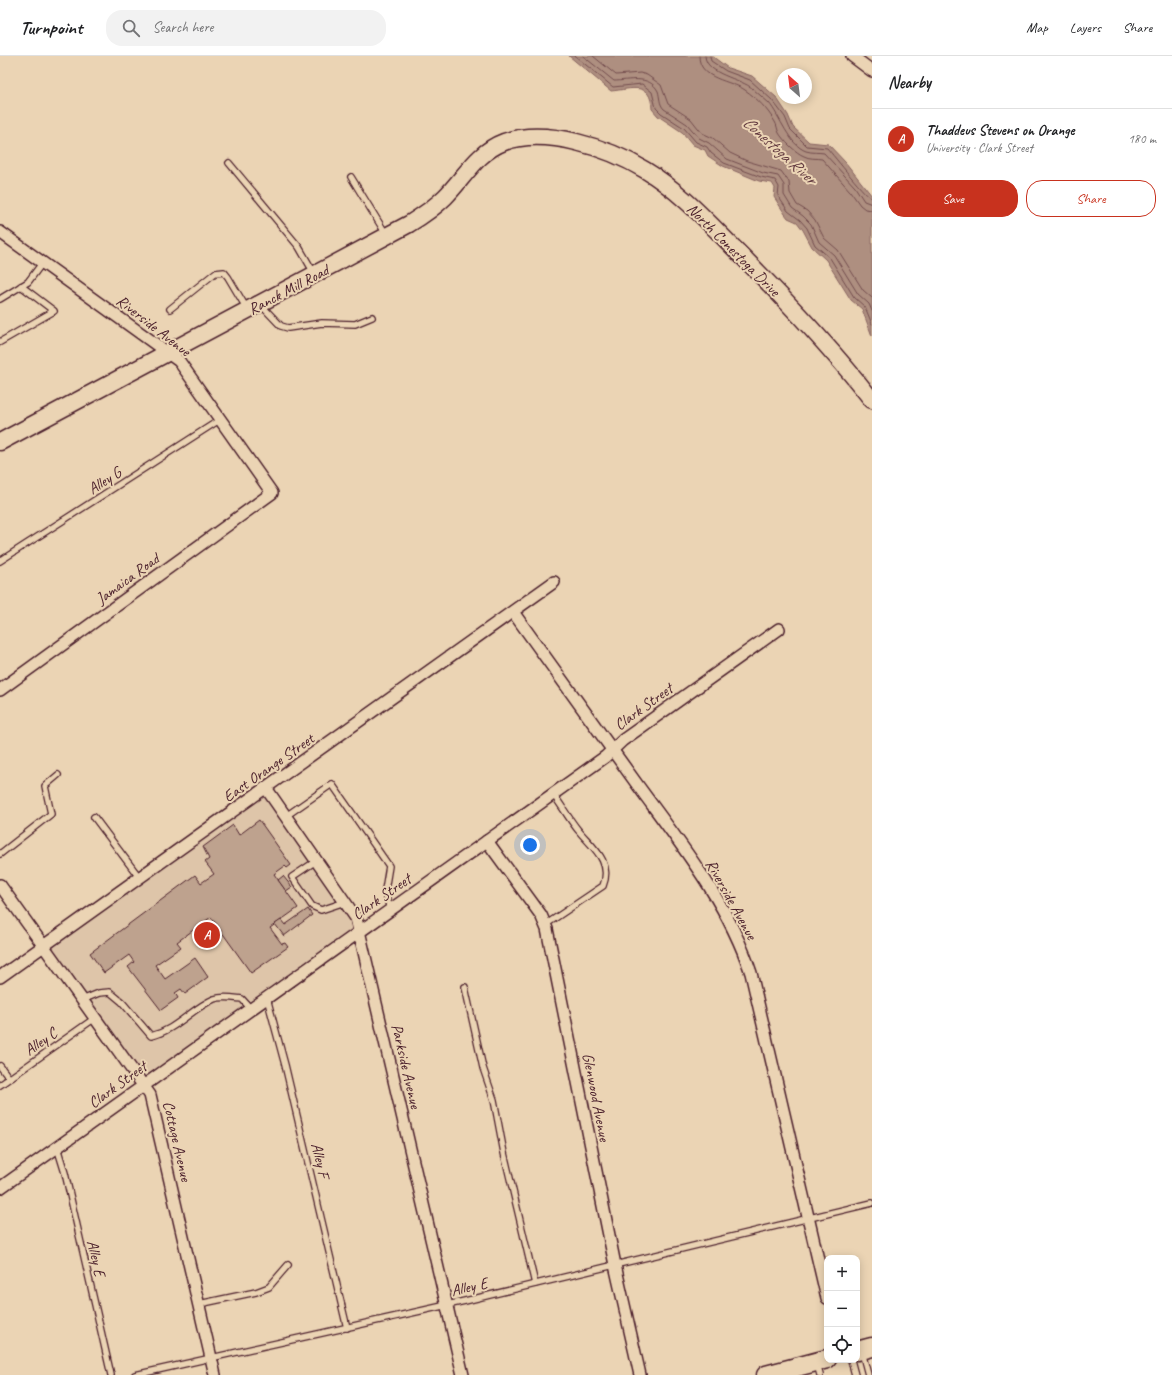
<!DOCTYPE html>
<html lang="en">
<head>
<meta charset="utf-8">
<style>
  :root { --surface:#fff; --page:#f2f2f2; --text:#202124; --muted:#757577; --line:#e0e0e0; --accent:#c8321e }
  body { margin:0; font-family:Caveat,sans-serif; background:var(--page); color:var(--text) }
  .controls { position:absolute; right:12px; bottom:12px; display:grid; overflow:hidden; border-radius:8px; box-shadow:0 2px 10px #0003 }
  .controls button { width:36px; height:36px; display:grid; place-items:center; padding:0; border:0; border-bottom:1px solid var(--line); background:var(--surface); color:var(--text); font:20px sans-serif }
  .compass { position:absolute; left:776px; top:12px; width:36px; height:36px; border-radius:50%; background:var(--surface); box-shadow:0 2px 10px #0003; rotate:332deg }
  .you { position:absolute; left:530px; top:789px; width:14px; height:14px; margin:-10px; border:3px solid #fff; border-radius:50%; background:#1a73e8; box-shadow:0 0 0 6px #1a73e833 }
  .badge { display:grid; place-items:center; width:26px; height:26px; border-radius:50%; background:var(--accent); color:#fff; font-size:13px; font-weight:700 }
  .pin { position:absolute; translate:-50% -50%; border:2px solid #fff; box-shadow:0 1px 4px #0006 }
  .list { margin:0; padding:0; list-style:none }
  h2 { display:flex; justify-content:space-between; align-items:center; height:52px; margin:0; padding:0 16px; font-size:17px }
  h2 small { font-size:13px; font-weight:400; color:var(--muted) }
  .list li { display:grid; grid-template-columns:26px 1fr auto; gap:12px; align-items:center; box-sizing:border-box; height:60px; padding:0 16px; border-top:1px solid var(--line) }
  .list b { display:block; font-size:15px; white-space:nowrap }
  .list p { margin:0; font-size:13px; white-space:nowrap; color:var(--muted) }
  .list em { font-size:13px; font-style:normal; color:var(--muted) }
  .actions { display:flex; gap:8px; padding:12px 16px }
  .actions a { flex:1; padding:9px 0; border:1px solid var(--accent); border-radius:16px; text-align:center; font-size:14px; color:var(--accent) }
  .actions .main { background:var(--accent); color:#fff }
  .icon { flex:none; width:22px; height:22px; fill:none; stroke:currentColor; stroke-width:2; stroke-linecap:round; stroke-linejoin:round }
  .map { position:relative; flex:none; width:872px; height:1319px; overflow:hidden }
  header { display:flex; align-items:center; gap:24px; box-sizing:border-box; height:56px; padding:0 20px; background:var(--surface); border-bottom:1px solid var(--line) }
  header strong { font-size:19px }
  nav { display:flex; gap:22px; margin-inline-start:auto; font-size:14px }
  .search { width:280px; height:36px; background:var(--page); display:flex; align-items:center; gap:10px; box-sizing:border-box; padding:0 14px; border-radius:16px; color:var(--muted); font-size:15px }
  main { display:flex }
  aside { flex:1; background:var(--surface) }
  .map>svg:first-child { display:block }
  .built { fill:#dec5a9 }
  .water { fill:#ae8f80; stroke:#86625e }
  .lines { fill:none; stroke-linecap:round; stroke-linejoin:round }
  .shore { stroke:#724c4d; stroke-width:1 }
  .building { fill:#bea28e; stroke:#4a1f2b }
  .lane-casing { stroke:#4a1f2b; stroke-width:8 }
  .street-casing { stroke:#4a1f2b; stroke-width:14 }
  .secondary-casing { stroke:#4a1f2b; stroke-width:19 }
  .primary-casing { stroke:#4a1f2b; stroke-width:21 }
  .lane { stroke:#ebd4b4; stroke-width:5.5 }
  .street { stroke:#ebd4b4; stroke-width:11 }
  .secondary { stroke:#ebd4b4; stroke-width:16 }
  .primary { stroke:#ebd4b4; stroke-width:18 }
  .labels { text-anchor:middle; stroke-width:4; stroke-linejoin:round; paint-order:stroke }
  .street-label { font-size:16px; fill:#4a1f2b; stroke:#ebd4b4 }
  .water-label { font-size:17px; font-style:italic; fill:#633b40; stroke:#ebd4b4 }
</style>
</head>
<body>
<header>
<strong>Turnpoint</strong>
<div class="search"><svg class="icon" aria-label="search" viewBox="0 0 24 24"><circle cx="10" cy="10" r="6"/><path d="M15 15l6 6"/></svg>Search here</div>
<nav><a>Map</a><a>Layers</a><a>Share</a></nav>
</header>
<main>
<div class="map">
<svg width="872" height="1319" viewBox="0 0 872 1319">
  <rect width="100%" height="100%" fill="#ebd4b4"/>
  <filter id="ink" filterUnits="userSpaceOnUse"><feTurbulence type="fractalNoise" baseFrequency=".025" numOctaves="2"/><feDisplacementMap in="SourceGraphic" scale="8" xChannelSelector="R" yChannelSelector="G"/><feConvolveMatrix kernelMatrix="1 2 1 2 8 2 1 2 1" color-interpolation-filters="sRGB"/></filter>
  <g filter="url(#ink)">
    <polygon class="built" points="266,732 359,875 144,1029 44,890"/>
    <path class="water" d="M 569,0 L 712,0 L 728,12 L 752,20 L 776,41 L 788,59 L 793,71 L 809,86 L 828,88 L 846,107 L 872,140 L 872,280 L 862,253 L 851,244 L 826,204 L 812,191 L 803,174 L 797,166 L 788,162 L 785,158 L 774,141 L 775,132 L 772,127 L 759,125 L 723,110 L 708,100 L 705,94 L 693,89 L 682,76 L 658,60 L 652,53 C 651,25 632,33 611,35 Z"/>
    <g class="lines">
      <g class="shore">
        <polyline points="575,0 613,31 642,28 652,36 656,52 661,57 684,72 696,86 707,91 711,97 724,107 761,121 775,124 779,131 778,140 788,155 800,164 807,172 815,189 830,202 854,241 865,251 872,268"/>
        <path d="M 583,0 L 614,25 C 628,25 649,18 658,35 C 660,41 659,48 664,53 L 687,68 L 699,82 L 709,87 L 727,103 L 763,117 L 778,120 L 784,129 L 784,139 L 792,152 L 803,160 L 811,168 L 819,186 L 834,199 L 858,238 L 869,248 L 872,255"/>
        <polyline points="593,0 616,19 640,17 647,19 661,29 668,48 691,63 702,77 713,82 730,97 747,105 781,115 789,126 790,137 797,149 807,155 815,164 824,182 838,194 863,234 872,242"/>
        <path d="M 699,0 C 699,24 731,24 745,34 C 757,42 768,54 775,66 C 777,69 777,73 779,77 C 783,84 796,97 804,100 C 809,103 816,102 822,103 L 850,135 L 860,149 L 865,153 L 872,154"/>
        <path d="M 705,0 C 706,19 741,22 753,33 C 758,38 764,42 769,47 C 780,60 789,89 806,95 C 812,97 819,96 824,97 L 855,131 L 864,145 L 872,148"/>
        <path d="M 710,0 L 711,5 L 726,15 L 750,24 L 772,44 L 785,61 L 790,73 L 807,90 L 827,92 C 834,100 867,142 872,143"/>
      </g>
    </g>
    <g class="building">
      <polygon points="259,764 291,809 287,812 285,810 274,818 298,852 270,872 282,888 285,887 288,891 251,917 211,861 177,886 181,891 155,909 165,923 195,902 208,921 185,938 181,933 175,937 178,942 161,954 128,911 134,906 129,899 104,917 90,897 195,819 201,827 214,818 205,806 209,803 203,791 233,769 239,779"/>
      <polygon points="283,820 292,831 286,835 278,824"/>
      <polygon points="308,853 312,859 284,880 275,868 281,864 285,869"/>
    </g>
    <g class="lines">
      <g class="lane-casing">
        <g id="lane">
          <polyline points="229,107 299,191 314,217"/>
          <polyline points="351,121 386,178"/>
          <polyline points="0,243 28,226 43,206"/>
          <polyline points="261,249 281,270 288,272 322,267 355,268 372,261"/>
          <polyline points="170,253 215,217 224,216 228,221 247,253"/>
          <polyline points="0,286 54,255 21,230"/>
          <polyline points="0,505 221,363"/>
          <polyline points="286,760 332,728 389,810 385,834 390,854"/>
          <polyline points="94,761 139,821"/>
          <polyline points="0,798 51,758 45,730 58,719"/>
          <polyline points="316,805 292,821 312,850 321,854 345,846"/>
          <path d="M 545,869 L 603,830 C 613,805 592,791 578,774 C 569,763 562,750 553,738"/>
          <polyline points="465,931 483,1012 494,1044 504,1097 535,1228"/>
          <polyline points="267,942 285,1009 347,1272"/>
          <path d="M 82,944 L 99,937 L 110,936 L 122,946 L 151,980 C 176,974 191,953 214,943 C 223,940 233,942 242,943 L 251,953"/>
          <polyline points="0,1010 9,1022"/>
          <polyline points="0,1029 95,962"/>
          <polyline points="57,1091 65,1117 111,1319"/>
          <polyline points="199,1248 256,1236 269,1231 288,1209"/>
          <polyline points="862,1296 868,1319"/>
          <polyline points="851,1304 855,1319"/>
          <polyline points="817,1308 820,1319"/>
          <polyline points="135,1319 465,1245 872,1147"/>
        </g>
      </g>
      <g class="street-casing">
        <g id="street">
          <polyline points="852,0 872,15"/>
          <polyline points="0,176 179,305 272,437 0,634"/>
          <path d="M 513,556 C 555,614 597,672 639,731 C 682,790 728,847 751,917 L 827,1242"/>
          <polyline points="266,732 356,862 463,1319"/>
          <polyline points="487,785 541,859 547,873 615,1209 640,1319"/>
          <polyline points="0,829 150,1039 215,1319"/>
          <polyline points="0,921 554,526"/>
          <polyline points="0,1132 605,701 623,684 779,573"/>
        </g>
      </g>
      <g class="secondary-casing">
        <path id="secondary" d="M 0,386 L 409,168 C 422,160 434,152 445,141 C 464,122 477,96 504,86 C 546,71 609,92 645,114 C 680,135 708,166 736,194 C 784,242 830,290 872,344"/>
      </g>
      <g class="primary-casing">
        <g id="primary">
          <polyline points="857,1295 872,1291"/>
          <polyline points="766,1319 827,1303"/>
        </g>
      </g>
      <use href="#lane" class="lane"/>
      <use href="#street" class="street"/>
      <use href="#secondary" class="secondary"/>
      <use href="#primary" class="primary"/>
    </g>
  </g>
  <g class="labels">
    <g class="street-label">
      <text transform="translate(734 193) rotate(45)" y="6">North Conestoga Drive</text>
      <text transform="translate(288 233) rotate(-28)" y="6">Ranck Mill Road</text>
      <text transform="translate(154 269) rotate(38)" y="6">Riverside Avenue</text>
      <text transform="translate(104 424) rotate(-33)" y="6">Alley G</text>
      <text transform="translate(127 522) rotate(-36)" y="6">Jamaica Road</text>
      <text transform="translate(643 650) rotate(-36)" y="6">Clark Street</text>
      <text transform="translate(268 711) rotate(-35)" y="6">East Orange Street</text>
      <text transform="translate(381 840) rotate(-35)" y="6">Clark Street</text>
      <text transform="translate(732 843) rotate(61)" y="6">Riverside Avenue</text>
      <text transform="translate(40 985) rotate(-35)" y="6">Alley C</text>
      <text transform="translate(407 1010) rotate(77)" y="6">Parkside Avenue</text>
      <text transform="translate(117 1028) rotate(-36)" y="6">Clark Street</text>
      <text transform="translate(597 1041) rotate(79)" y="6">Glenwood Avenue</text>
      <text transform="translate(178 1085) rotate(77)" y="6">Cottage Avenue</text>
      <text transform="translate(321 1104) rotate(77)" y="6">Alley F</text>
      <text transform="translate(97 1202) rotate(77)" y="6">Alley E</text>
      <text transform="translate(469 1230) rotate(-13)" y="6">Alley E</text>
    </g>
    <g class="water-label">
      <text transform="translate(780 94) rotate(42)" y="6">Conestoga River</text>
    </g>
  </g>
</svg>
<div class="controls">
<button>+</button>
<button>−</button>
<button><svg class="icon" aria-label="locate" viewBox="0 0 24 24"><circle cx="12" cy="12" r="6"/><path d="M12 2v4M12 18v4M2 12h4M18 12h4"/></svg></button>
</div>
<svg class="compass" viewBox="-18 -18 36 36"><path d="M0-13l5 13h-10z" fill="#e53935"/><path d="M0 13l5-13h-10z" fill="#757577"/></svg>
<div class="you"></div>
<div class="pin badge" style="left:207px;top:879px">A</div>
</div>
<aside>
<h2>Nearby<small></small></h2>
<ul class="list">
<li><span class="badge">A</span><div><b>Thaddeus Stevens on Orange</b><p>University · Clark Street</p></div><em>180 m</em></li>
</ul>
<div class="actions"><a class="main">Save</a><a>Share</a></div>
</aside>
</main>
</body>
</html>
